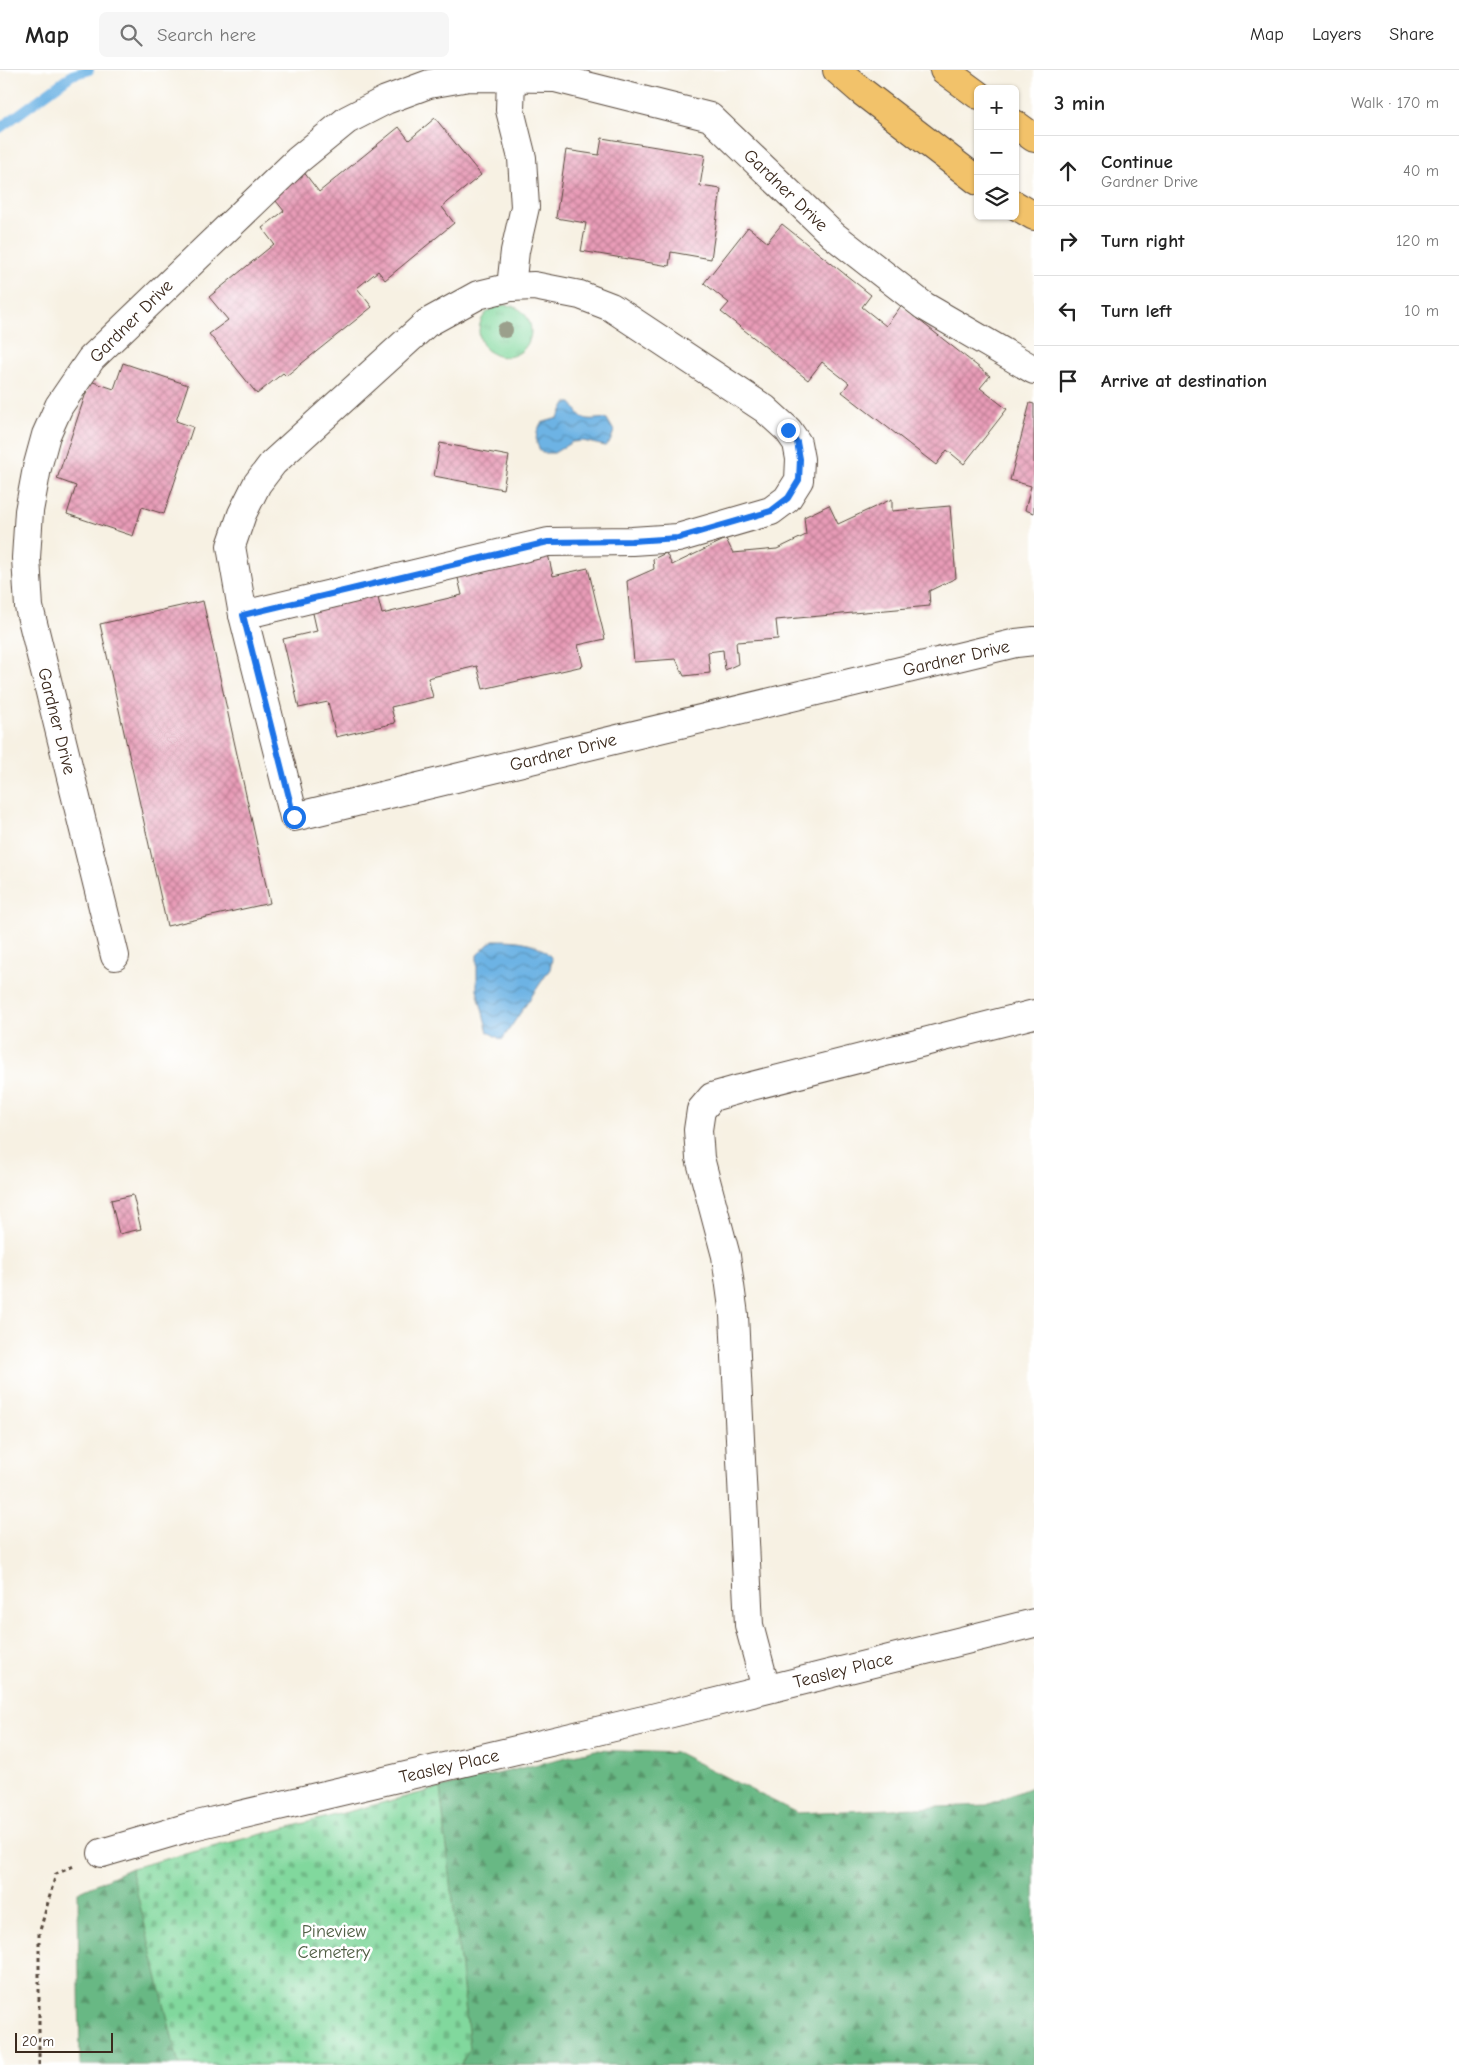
<!DOCTYPE html>
<html lang="en">
<head>
<meta charset="utf-8">
<style>
  :root { --surface:#fff; --page:#f6f6f6; --text:#222; --muted:#767676; --line:#e0e0e0 }
  body { margin:0; font-family:"Comic Neue",sans-serif; background:var(--page); color:var(--text) }
  .controls { position:absolute; right:15px; top:15px; display:grid; overflow:hidden; border-radius:8px; box-shadow:0 1px 4px #0004 }
  .controls button { width:45px; height:45px; display:grid; place-items:center; padding:0; border:0; border-bottom:1px solid var(--line); background:var(--surface); color:var(--text); font:25px sans-serif }
  .scale { position:absolute; left:15px; bottom:12px; width:98px; box-sizing:border-box; padding-left:5px; border:2px solid #3b2a1e; border-top:0; font-size:14px; line-height:18px; white-space:nowrap; color:#3b2a1e; -webkit-text-stroke:4px #fff; paint-order:stroke }
  .stop { position:absolute; width:15px; height:15px; margin:-11px; border:4px solid #1a73e8; border-radius:50%; background:#fff }
  .stop.end { background:#1a73e8; border-color:#fff; box-shadow:0 1px 5px #0008 }
  .list { margin:0; padding:0; list-style:none }
  h2 { display:flex; justify-content:space-between; align-items:center; height:65px; margin:0; padding:0 20px; font-size:21px }
  h2 small { font-size:16px; font-weight:400; color:var(--muted) }
  .list li { display:grid; grid-template-columns:32px 1fr auto; gap:15px; align-items:center; box-sizing:border-box; height:70px; padding:0 20px; border-top:1px solid var(--line) }
  .list b { display:block; font-size:19px; white-space:nowrap }
  .list p { margin:0; font-size:16px; white-space:nowrap; color:var(--muted) }
  .list em { font-size:16px; font-style:normal; color:var(--muted) }
  .icon { flex:none; width:28px; height:28px; fill:none; stroke:currentColor; stroke-width:2; stroke-linecap:round; stroke-linejoin:round }
  .map { position:relative; flex:none; width:1034px; height:1995px; overflow:hidden }
  header { display:flex; align-items:center; gap:30px; box-sizing:border-box; height:70px; padding:0 25px; background:var(--surface); border-bottom:1px solid var(--line) }
  header strong { font-size:24px }
  nav { display:flex; gap:28px; margin-inline-start:auto; font-size:18px }
  .search { width:350px; height:45px; background:var(--page); display:flex; align-items:center; gap:12px; box-sizing:border-box; padding:0 18px; border-radius:8px; color:var(--muted); font-size:19px }
  main { display:flex }
  aside { flex:1; background:var(--surface) }
  .map>svg:first-child { display:block }
  .grass { fill:url(#grass-tufts); stroke:#5e815e }
  .forest { fill:url(#forest-firs); stroke:#527151 }
  .cemetery { fill:url(#cemetery-stones); stroke:#5e815e }
  .water { fill:url(#water-waves); stroke:#546e81 }
  .lines { fill:none; stroke-linecap:round; stroke-linejoin:round }
  .stream { stroke:#6db3e4; stroke-width:10 }
  .building { fill:url(#building-cross-hatch) }
  .minor-casing { stroke:#57483c; stroke-width:30 }
  .major-casing { stroke:#57483c; stroke-width:30 }
  .path { stroke:#57483c; stroke-width:3; stroke-dasharray:4 4; stroke-linecap:butt }
  .minor { stroke:#fff; stroke-width:28 }
  .major { stroke:#f2c26a; stroke-width:28 }
  .tree { fill:#9ba08c }
  .route { stroke:#1a73e8; stroke-width:6 }
  .labels { text-anchor:middle; stroke-width:5; stroke-linejoin:round; paint-order:stroke }
  .street-label { font-size:18px; fill:#3b2a1e; stroke:#fff }
  .park-label { font-size:18px; fill:#505e44; stroke:#fff }
</style>
</head>
<body>
<header>
<strong>Map</strong>
<div class="search"><svg class="icon" aria-label="search" viewBox="0 0 24 24"><circle cx="10" cy="10" r="6"/><path d="M15 15l6 6"/></svg>Search here</div>
<nav><a>Map</a><a>Layers</a><a>Share</a></nav>
</header>
<main>
<div class="map">
<svg width="1034" height="1995" viewBox="0 0 1034 1995">
  <defs>
    <pattern id="grass-tufts" width="24" height="20" patternUnits="userSpaceOnUse" patternTransform="scale(1.25)"><rect width="24" height="20" fill="#81d89d"/><path d="M3 7l-1-3M5 7V3M7 7l1-3M15 17l-1-3M17 17v-4M19 17l1-3" fill="none" stroke="#70ba87"/></pattern>
    <pattern id="forest-firs" width="22" height="20" patternUnits="userSpaceOnUse" patternTransform="scale(1.25)"><rect width="22" height="20" fill="#68b884"/><path d="M5 1l3.5 6h-7zM16 11l3.5 6h-7z" fill="#57966b"/></pattern>
    <pattern id="cemetery-stones" width="16" height="16" patternUnits="userSpaceOnUse" patternTransform="scale(1.25)"><rect width="16" height="16" fill="#81d89d"/><path d="M2 7V4a2 2 0 0 1 4 0v3zM10 15v-3a2 2 0 0 1 4 0v3z" fill="#70ba87"/></pattern>
    <pattern id="water-waves" width="16" height="10" patternUnits="userSpaceOnUse" patternTransform="scale(1.25)"><rect width="16" height="10" fill="#6db3e4"/><path d="M0 5q4-4 8 0t8 0" fill="none" stroke="#5b92b8"/></pattern>
    <pattern id="building-cross-hatch" width="8" height="8" patternUnits="userSpaceOnUse" patternTransform="scale(1.25)"><rect width="8" height="8" fill="#e89bb7"/><path d="M0 0l8 8M0 8l8-8" fill="none" stroke="#bd7f94"/></pattern>
  </defs>
  <rect width="100%" height="100%" fill="#fff"/>
  <filter id="ink" filterUnits="userSpaceOnUse"><feTurbulence type="fractalNoise" baseFrequency=".02" numOctaves="2"/><feDisplacementMap in="SourceGraphic" scale="10" xChannelSelector="R" yChannelSelector="G"/><feConvolveMatrix kernelMatrix="1 2 1 2 8 2 1 2 1" color-interpolation-filters="sRGB"/></filter>
  <filter id="wash" filterUnits="userSpaceOnUse"><feTurbulence type="fractalNoise" baseFrequency=".0096" numOctaves="4" result="noise"/><feDisplacementMap in="SourceGraphic" scale="20" xChannelSelector="R" yChannelSelector="G"/><feGaussianBlur stdDeviation="1.12" result="paint"/><feColorMatrix in="noise" values="0 0 0 0 0 0 0 0 0 0 0 0 0 0 0 0 0 1.4 0 .05"/><feComposite in="paint" operator="in"/></filter>
  <g filter="url(#wash)">
    <rect width="100%" height="100%" fill="#f7f1e3"/>
    <circle class="grass" cx="505" cy="261" r="26"/>
    <g class="forest">
      <polygon points="595,1680 678,1683 797,1743 987,1735 1034,1716 1034,1995 460,1995 470,1978 440,1718"/>
      <polygon points="131,1798 179,1995 80,1995 78,1822"/>
    </g>
    <polygon class="cemetery" points="440,1718 470,1979 460,1995 179,1995 131,1798"/>
    <g class="water">
      <path d="M 566,333 L 571,333 C 575,337 578,344 582,347 C 590,352 599,347 607,349 L 614,361 L 610,372 L 605,376 L 583,371 L 572,372 L 554,383 L 542,383 C 534,372 535,365 541,353 L 558,348 Z"/>
      <path d="M 493,870 C 513,870 540,870 552,889 L 550,899 L 502,970 L 488,962 L 477,920 L 477,885 Z"/>
    </g>
    <g class="lines">
      <polyline class="stream" points="0,58 72,5 89,0"/>
    </g>
    <g id="blocks">
      <g class="building">
        <polygon points="435,48 481,105 442,137 454,153 385,210 378,201 357,218 372,237 286,306 283,303 257,324 209,264 228,250 209,227 274,174 262,158 284,141 272,126 303,101 319,122 399,57 409,70"/>
        <polygon points="602,68 705,85 700,116 721,119 711,189 671,182 669,196 581,181 586,153 556,148 566,80 599,85"/>
        <polygon points="782,154 871,225 862,237 886,256 901,236 990,306 980,318 1007,339 964,394 947,380 936,395 842,322 849,313 822,292 808,310 721,242 729,233 704,213 748,157 767,172"/>
        <polygon points="123,293 188,315 176,351 193,357 164,444 142,437 133,466 67,444 76,416 57,409 90,311 114,319"/>
        <polygon points="1030,333 1034,334 1034,443 1025,440 1031,416 1010,410"/>
        <polygon points="440,373 509,386 503,419 434,406"/>
        <polygon points="892,429 892,441 950,436 956,508 929,521 930,536 776,550 778,569 736,572 738,594 725,600 723,580 708,582 710,603 684,606 676,589 634,592 627,511 654,499 653,489 666,483 672,495 726,469 733,483 777,479 806,465 804,447 829,435 838,454"/>
        <polygon points="548,484 553,506 588,498 605,569 578,575 583,596 483,619 477,596 428,608 433,627 391,637 395,653 336,667 328,632 299,638 283,569 317,561 312,539 377,524 382,544 462,525 457,504"/>
        <polygon points="203,531 270,833 167,856 100,554"/>
        <polygon points="133,1125 141,1159 119,1164 111,1130"/>
      </g>
    </g>
  </g>
  <g filter="url(#ink)">
    <use href="#blocks" fill-opacity="0" stroke="#57483c" stroke-width="1"/>
    <g class="lines">
      <g class="minor-casing">
        <g id="minor">
          <polyline points="514,0 511,8 510,40 522,88 525,137 515,181 511,217 478,225 427,253 273,393 257,414 242,444 231,476 243,545 294,747 1016,573 1034,571"/>
          <polyline points="243,545 548,472 632,471 678,468 771,441 787,429 799,410 800,389 797,373 788,360 765,339 611,237 580,225 534,216 511,217"/>
          <polyline points="115,886 29,537 26,488 29,441 37,398 46,365 59,336 91,289 298,90 347,50 386,30 429,14 469,7 555,8 710,47 833,165 924,236 1034,300"/>
          <polyline points="766,1619 749,1555 734,1245 726,1186 700,1088 698,1060 701,1040 712,1027 740,1019 1034,944"/>
          <polyline points="102,1783 193,1756 648,1649 1034,1553"/>
        </g>
      </g>
      <g class="major-casing">
        <g id="major">
          <polyline points="837,0 860,20 978,111"/>
          <polyline points="944,0 978,25"/>
          <polyline points="1015,54 1034,68"/>
          <polyline points="1015,135 1034,146"/>
        </g>
      </g>
      <polyline class="path" points="39,1995 39,1864 56,1804 76,1795"/>
      <use href="#minor" class="minor"/>
      <use href="#major" class="major"/>
    </g>
    <circle class="tree" cx="505" cy="260" r="8"/>
  </g>
  <g class="lines" filter="url(#ink)">
    <polyline class="route" points="294,747 243,545 548,472 632,471 678,468 771,441 788,428 799,410 800,389 797,372 788,360"/>
  </g>
  <g class="labels">
    <g class="street-label">
      <text transform="translate(786 120) rotate(44)" y="6">Gardner Drive</text>
      <text transform="translate(131 251) rotate(-45)" y="6">Gardner Drive</text>
      <text transform="translate(956 588) rotate(-13)" y="6">Gardner Drive</text>
      <text transform="translate(57 651) rotate(76)" y="6">Gardner Drive</text>
      <text transform="translate(563 682) rotate(-14)" y="6">Gardner Drive</text>
      <text transform="translate(843 1600) rotate(-14)" y="6">Teasley Place</text>
      <text transform="translate(449 1696) rotate(-13)" y="6">Teasley Place</text>
    </g>
    <g class="park-label">
      <text x="334" y="1867">Pineview<tspan x="334" dy="21">Cemetery</tspan></text>
    </g>
  </g>
</svg>
<div class="controls">
<button>+</button>
<button>−</button>
<button><svg class="icon" aria-label="layers" viewBox="0 0 24 24"><path d="M12 4l9 5-9 5-9-5zM3 14l9 5 9-5"/></svg></button>
</div>
<div class="scale">20 m</div>
<div class="stop" style="left:294px;top:747px"></div>
<div class="stop end" style="left:788px;top:360px"></div>
</div>
<aside>
<h2>3 min<small>Walk · 170 m</small></h2>
<ul class="list">
<li><svg class="icon" aria-label="ahead" viewBox="0 0 24 24"><path d="M12 20V5M6 11l6-6 6 6"/></svg><div><b>Continue</b><p>Gardner Drive</p></div><em>40 m</em></li>
<li><svg class="icon" aria-label="right" viewBox="0 0 24 24"><path d="M7 20v-9h11M14 6l5 5-5 5"/></svg><div><b>Turn right</b></div><em>120 m</em></li>
<li><svg class="icon" aria-label="left" viewBox="0 0 24 24"><path d="M17 20v-9H6M10 6l-5 5 5 5"/></svg><div><b>Turn left</b></div><em>10 m</em></li>
<li><svg class="icon" aria-label="arrive" viewBox="0 0 24 24"><path d="M6 21V4h12l-3 4 3 4H6"/></svg><div><b>Arrive at destination</b></div></li>
</ul>
</aside>
</main>
</body>
</html>
